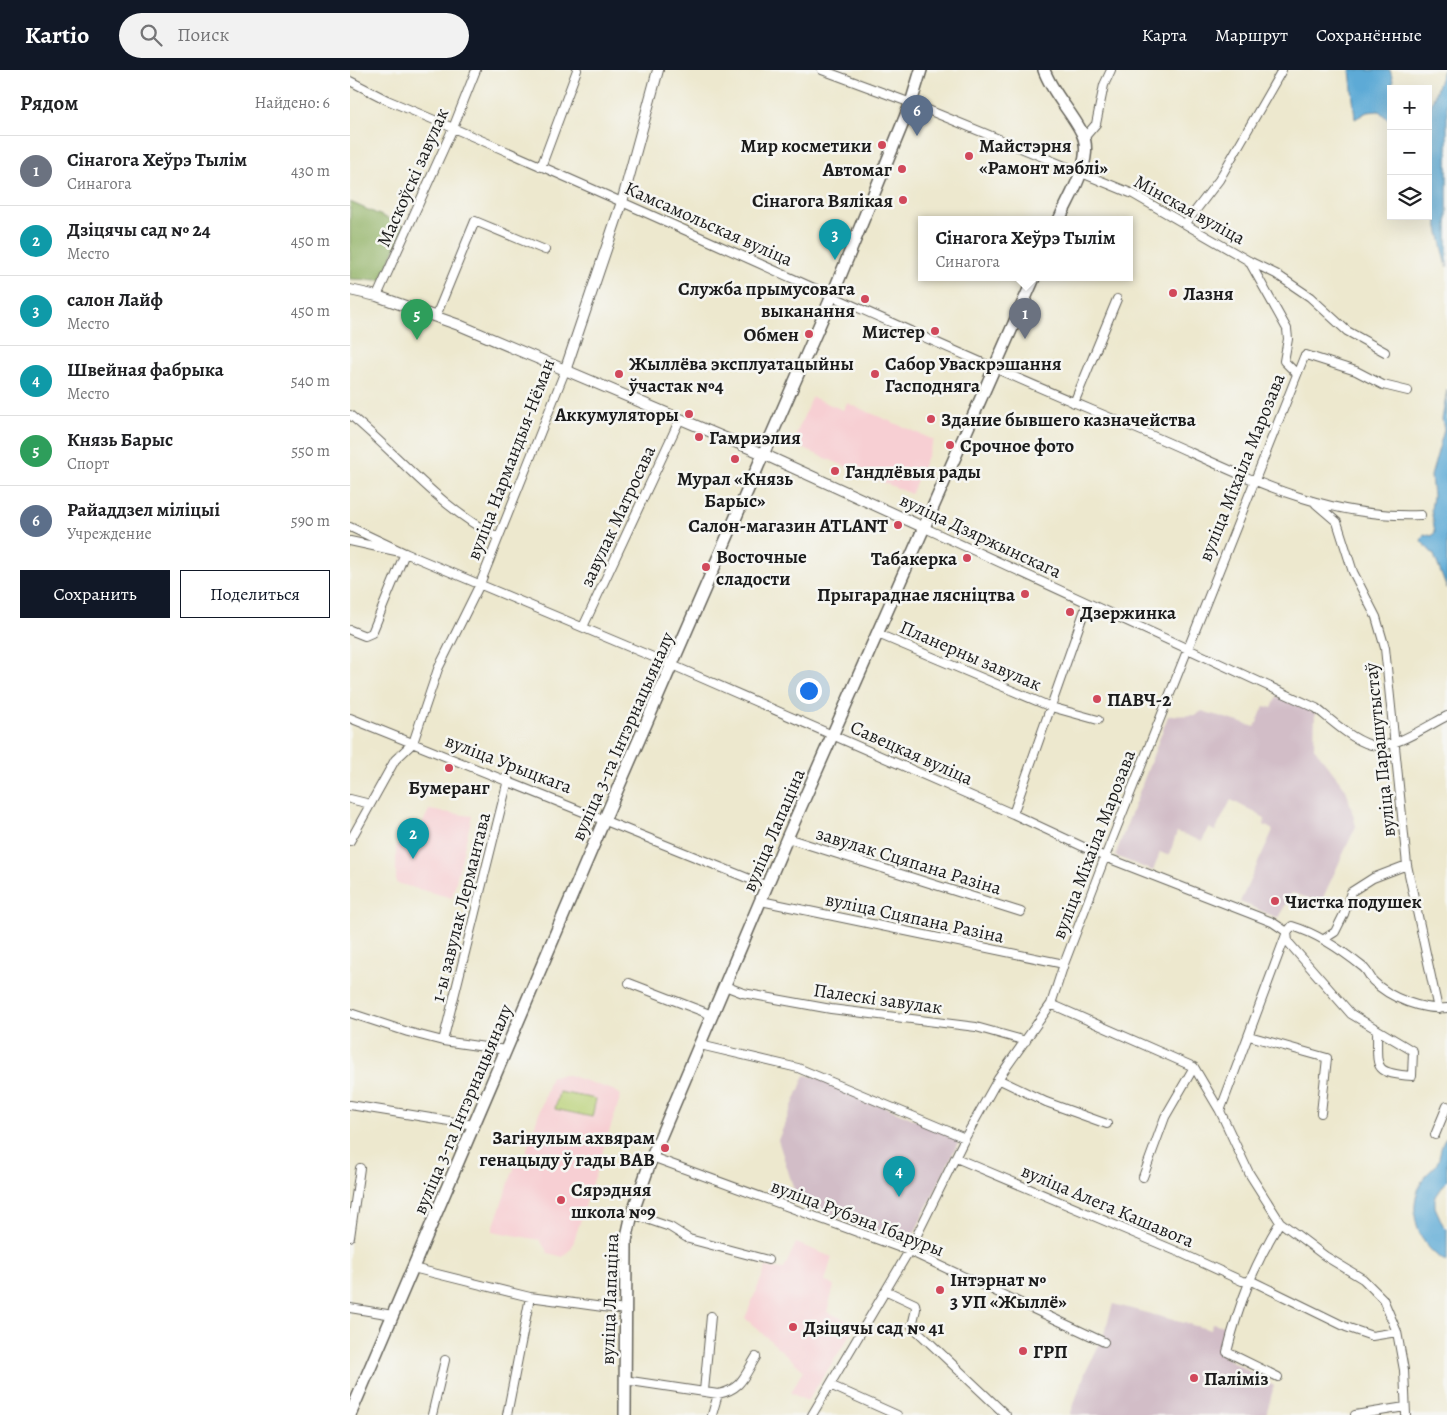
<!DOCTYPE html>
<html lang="ru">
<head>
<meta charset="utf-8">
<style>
	body { margin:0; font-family:Alegreya,serif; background:#f2f2f2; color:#202124 }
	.controls { position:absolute; right:15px; top:15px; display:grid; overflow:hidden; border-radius:0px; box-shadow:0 5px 20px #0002 }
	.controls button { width:45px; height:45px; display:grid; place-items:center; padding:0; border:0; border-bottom:1px solid #e0e0e0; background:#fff; color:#202124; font:25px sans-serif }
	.you { position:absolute; left:458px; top:620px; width:18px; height:18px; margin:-12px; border:4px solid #fff; border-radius:50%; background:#1a73e8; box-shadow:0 0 0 8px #1a73e833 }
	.badge { display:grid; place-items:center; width:32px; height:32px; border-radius:50%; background:#111827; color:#fff; font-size:16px; font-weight:700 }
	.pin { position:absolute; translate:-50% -41px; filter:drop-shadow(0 1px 2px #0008) }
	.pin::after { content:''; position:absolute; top:26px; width:18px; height:15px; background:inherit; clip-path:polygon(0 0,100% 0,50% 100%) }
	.popup { position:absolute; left:568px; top:146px; width:215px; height:65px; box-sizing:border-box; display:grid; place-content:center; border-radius:0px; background:#fff; filter:drop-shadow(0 1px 4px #0005); font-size:16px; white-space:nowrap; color:#757577 }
	.popup b { font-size:19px; color:#202124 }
	.popup::after { content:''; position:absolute; left:50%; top:100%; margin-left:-10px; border:10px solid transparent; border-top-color:#fff }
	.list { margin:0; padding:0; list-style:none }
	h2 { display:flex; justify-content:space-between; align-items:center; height:65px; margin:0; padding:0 20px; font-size:21px }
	h2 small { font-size:16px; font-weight:400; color:#757577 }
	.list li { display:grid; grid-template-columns:32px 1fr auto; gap:15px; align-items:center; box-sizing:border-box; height:70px; padding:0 20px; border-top:1px solid #e0e0e0 }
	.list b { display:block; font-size:19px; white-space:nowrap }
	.list p { margin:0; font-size:16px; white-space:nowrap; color:#757577 }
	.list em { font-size:16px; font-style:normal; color:#757577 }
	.actions { display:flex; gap:10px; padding:15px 20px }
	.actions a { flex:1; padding:11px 0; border:1px solid #111827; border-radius:0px; text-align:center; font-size:18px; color:#111827 }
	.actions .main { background:#111827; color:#fff }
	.icon { flex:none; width:28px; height:28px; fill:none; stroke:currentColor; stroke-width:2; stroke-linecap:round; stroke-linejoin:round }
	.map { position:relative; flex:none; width:1097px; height:1345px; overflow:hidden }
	header { display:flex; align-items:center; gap:30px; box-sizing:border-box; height:70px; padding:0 25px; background:#111827; color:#fff }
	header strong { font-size:24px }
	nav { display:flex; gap:28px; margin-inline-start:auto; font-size:18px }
	.search { width:350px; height:45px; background:#f2f2f2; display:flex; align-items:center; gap:12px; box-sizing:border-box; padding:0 18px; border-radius:28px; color:#757577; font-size:19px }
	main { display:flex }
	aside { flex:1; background:#fff }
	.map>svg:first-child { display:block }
	.built { fill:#f7cfd3 }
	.industrial { fill:#d2bdc7 }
	.green { fill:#b8d075; stroke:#6a7648 }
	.forest { fill:#92b266; stroke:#576741 }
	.water { fill:#5daad6; stroke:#3c6379 }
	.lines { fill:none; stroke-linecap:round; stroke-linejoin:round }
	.street-casing { stroke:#65635a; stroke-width:10 }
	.secondary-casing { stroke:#65635a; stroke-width:12 }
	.primary-casing { stroke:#65635a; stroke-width:14 }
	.street { stroke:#fff; stroke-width:8 }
	.secondary { stroke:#fff; stroke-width:10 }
	.primary { stroke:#fff; stroke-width:11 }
	.poi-dot { fill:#d1495b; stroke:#f6f6f2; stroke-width:2 }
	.labels { text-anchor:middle; stroke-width:5; stroke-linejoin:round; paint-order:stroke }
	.poi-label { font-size:19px; font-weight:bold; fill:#1c1c1c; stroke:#f6f6f2; text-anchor:start }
	.street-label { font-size:19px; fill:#1c1c1c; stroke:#f6f6f2 }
</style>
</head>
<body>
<header>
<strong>Kartio</strong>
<div class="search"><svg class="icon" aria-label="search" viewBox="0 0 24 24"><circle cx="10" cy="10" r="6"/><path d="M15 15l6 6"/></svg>Поиск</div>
<nav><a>Карта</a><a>Маршрут</a><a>Сохранённые</a></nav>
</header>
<main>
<aside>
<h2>Рядом<small>Найдено: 6</small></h2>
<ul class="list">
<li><span class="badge" style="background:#6b7280">1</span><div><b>Сінагога Хеўрэ Тылім</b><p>Синагога</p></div><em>430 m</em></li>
<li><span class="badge" style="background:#0f9aa8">2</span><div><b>Дзіцячы сад № 24</b><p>Место</p></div><em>450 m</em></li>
<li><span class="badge" style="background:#0f9aa8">3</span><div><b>салон Лайф</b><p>Место</p></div><em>450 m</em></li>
<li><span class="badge" style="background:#0f9aa8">4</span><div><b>Швейная фабрыка</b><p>Место</p></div><em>540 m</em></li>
<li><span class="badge" style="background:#2e9e5b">5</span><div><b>Князь Барыс</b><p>Спорт</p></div><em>550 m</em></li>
<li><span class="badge" style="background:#5c6f8a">6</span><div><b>Райаддзел міліцыі</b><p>Учреждение</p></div><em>590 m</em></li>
</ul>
<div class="actions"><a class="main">Сохранить</a><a>Поделиться</a></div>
</aside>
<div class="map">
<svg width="1097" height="1345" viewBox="0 0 1097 1345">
	<rect width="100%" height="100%" fill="#f6f6f2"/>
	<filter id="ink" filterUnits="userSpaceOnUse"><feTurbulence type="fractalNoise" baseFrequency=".02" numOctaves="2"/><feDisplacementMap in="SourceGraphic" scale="10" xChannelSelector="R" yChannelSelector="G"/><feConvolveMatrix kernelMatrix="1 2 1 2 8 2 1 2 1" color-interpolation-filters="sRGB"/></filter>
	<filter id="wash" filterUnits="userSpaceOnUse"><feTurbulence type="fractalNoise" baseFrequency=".0096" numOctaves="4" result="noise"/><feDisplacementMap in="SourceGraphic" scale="20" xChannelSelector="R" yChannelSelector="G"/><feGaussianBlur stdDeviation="1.12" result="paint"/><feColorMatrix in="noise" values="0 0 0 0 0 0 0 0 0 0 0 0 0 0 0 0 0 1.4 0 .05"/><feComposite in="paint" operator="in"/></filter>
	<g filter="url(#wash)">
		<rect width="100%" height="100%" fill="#ede8ce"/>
		<!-- built -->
		<path class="built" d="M462,327L493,340L497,333L584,370L561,424L442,374Z
			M79,740L122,746L102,828L46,813V775L50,777L52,771L72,754Z
			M218,1005L263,1020L271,1025L222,1177L213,1187L198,1183L190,1170L142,1161L166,1093L175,1085L201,1006Z
			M446,1173L482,1187L475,1211L484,1216L477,1242L507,1255L457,1331L441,1323L453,1300L395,1248L416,1197L434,1199Z"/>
		<!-- industrial -->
		<path class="industrial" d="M927,626L965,643L964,678L996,719L1006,756L971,832L942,823L928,848L890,832L923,760L914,755L915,748L881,730L865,761L859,758L852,771L827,762L819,786L810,782L803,801L765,786L818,646L846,645L852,641L905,657L914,636L922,638Z
			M455,1005L466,1007L610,1069L561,1170L555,1172L448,1132L428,1070Z
			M763,1234L861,1260L862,1253L879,1257L873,1286L924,1316L916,1345H720L735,1303L753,1267Z"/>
		<!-- green -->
		<path class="green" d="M209,1022L246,1029L242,1047L205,1039Z"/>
		<!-- forest -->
		<path class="forest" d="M0,132L55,156L31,210L0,209Z"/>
		<!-- water -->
		<path class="water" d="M1000,0H1040L1043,11L1041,52L1029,41L1017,42L1005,49Z
			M1093,0H1097V197L1078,114V44Z
			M1097,320V519L1084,485L1071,471L1074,464L1082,466L1085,462L1081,439L1083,426L1081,406L1094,360L1092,349Z
			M1097,1067V1110L1085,1128V1137L1093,1155L1097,1159V1192C1066,1176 1056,1140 1073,1109C1076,1103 1083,1100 1086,1095C1092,1085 1089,1075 1097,1067Z"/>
	</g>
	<g filter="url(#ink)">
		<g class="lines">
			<!-- street casing -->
			<g class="street-casing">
				<path id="street" d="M472,0L561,33L783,124L899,191L926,204L960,227L997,261L1035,282
					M0,11L37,30C274,129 505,240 742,340C773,353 804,366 835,380C912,415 985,449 1071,445
					M734,68L746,54L754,15L761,0
					M191,97L227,0
					M836,153L869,110L932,0
					M899,191L937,259L938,269L934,291L946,303
					M27,226L103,58L126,0
					M86,246L125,151L195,180
					M724,333L767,229
					M0,345C49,385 91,440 148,467
					M966,434L987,452L1003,502L1026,547L1035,578L1057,795L1088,939
					M0,457L55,483L322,595L663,744L755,787L922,852L937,862L942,856C969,864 993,881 1014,898C1018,902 1020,907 1023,911C1041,929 1072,940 1097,938
					M575,458L966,638C982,651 1001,669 1021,675C1041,681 1079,655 1097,646
					M0,471L55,483L22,563L15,566L0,560
					M233,557L330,349
					M528,564L701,637L748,650
					M0,648L417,816
					M0,729L20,734
					M663,744L737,534
					M437,768L671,842
					M0,771L45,690L63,673L88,599L130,514L215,301
					M411,831L714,894
					M937,862L938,872L1001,944L1063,981L1062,1006C1021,1003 1028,997 1027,960
					M974,869L985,862L994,844L1001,822L1023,808L1057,795
					M279,913L362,945
					M375,916L393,923L481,939L626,957L676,971
					M701,934L844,997L870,1041L899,1103L930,1152L975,1186L1013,1209L1033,1229L1047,1262L1054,1300L1056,1345
					M0,943L58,962L93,971L156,980
					M899,966L977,988L971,1043
					M93,971L158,710
					M350,975L448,998L615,1068
					M648,1009L696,1032L757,1054
					M0,1035L124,1055
					M870,1041L937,862
					M1085,1065L1097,1036
					M302,1087L559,1181L754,1272
					M606,1088L831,1183L892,1211L904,1212L996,1257L1022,1266L1047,1262
					M793,1107L815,1047L844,997
					M282,1144L320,1157L339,1169L418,1190
					M0,1167L10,1098
					M63,1198L180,1227L275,1240
					M537,1221L565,1234L566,1239L562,1256L656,1345
					M0,1238L43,1245
					M928,1307L877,1282C889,1233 904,1195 930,1152
					M274,1310L368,1324C392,1319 394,1306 406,1287
					M480,1315L547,1345
					M354,1321L361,1246
					M82,1345L95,1290
					M157,1345L180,1227
					M362,1345L368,1324
					M462,1345L559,1181L615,1068L648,1009L701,934L714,894L755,787L954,287L956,285L1006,301L1033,315L1058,321
					M1005,1345L1055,1337"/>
			</g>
			<!-- secondary casing -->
			<g class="secondary-casing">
				<path id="secondary" d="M0,220L27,226L109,255L413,384L575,458
					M215,301L272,132L308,0"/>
			</g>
			<!-- primary casing -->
			<g class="primary-casing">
				<path id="primary" d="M694,0C702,23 721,41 732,63C745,89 719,127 709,150
					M0,1345L255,748L482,226L561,33L571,0
					M275,1345L276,1171L282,1144L302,1087L437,768L684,208"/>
			</g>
			<!-- street -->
			<use href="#street" class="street"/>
			<!-- secondary -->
			<use href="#secondary" class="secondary"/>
			<!-- primary -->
			<use href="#primary" class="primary"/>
		</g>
	</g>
	<!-- markers -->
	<g class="poi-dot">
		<circle cx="532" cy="75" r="5"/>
		<circle cx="619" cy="86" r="5"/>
		<circle cx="552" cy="99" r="5"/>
		<circle cx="553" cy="130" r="5"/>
		<circle cx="823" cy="223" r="5"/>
		<circle cx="515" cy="229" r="5"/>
		<circle cx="585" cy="261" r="5"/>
		<circle cx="459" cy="264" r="5"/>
		<circle cx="269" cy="304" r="5"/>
		<circle cx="525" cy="304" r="5"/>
		<circle cx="339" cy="344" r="5"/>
		<circle cx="581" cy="349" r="5"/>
		<circle cx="349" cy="367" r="5"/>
		<circle cx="600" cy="375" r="5"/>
		<circle cx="385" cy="389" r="5"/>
		<circle cx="485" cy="401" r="5"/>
		<circle cx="548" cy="455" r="5"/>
		<circle cx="617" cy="488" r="5"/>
		<circle cx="356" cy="497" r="5"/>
		<circle cx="675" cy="524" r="5"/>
		<circle cx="720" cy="542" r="5"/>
		<circle cx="747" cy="629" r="5"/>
		<circle cx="99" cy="698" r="5"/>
		<circle cx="925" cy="831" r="5"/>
		<circle cx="315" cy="1078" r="5"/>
		<circle cx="211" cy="1130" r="5"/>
		<circle cx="590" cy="1220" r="5"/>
		<circle cx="443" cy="1257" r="5"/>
		<circle cx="673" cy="1281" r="5"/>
		<circle cx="844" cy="1308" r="5"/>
	</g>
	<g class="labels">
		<!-- poi labels -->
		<g class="poi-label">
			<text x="522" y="82" text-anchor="end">Мир косметики</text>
			<text x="629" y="82">Майстэрня<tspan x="629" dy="22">«Рамонт мэблі»</tspan></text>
			<text x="542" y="106" text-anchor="end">Автомаг</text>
			<text x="543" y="137" text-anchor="end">Сінагога Вялікая</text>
			<text x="505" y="225" text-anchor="end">Служба прымусовага<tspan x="505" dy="22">выканання</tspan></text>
			<text x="833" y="230">Лазня</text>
			<text x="575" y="268" text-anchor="end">Мистер</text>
			<text x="449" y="271" text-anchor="end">Обмен</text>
			<text x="279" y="300">Жыллёва эксплуатацыйны<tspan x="279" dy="22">ўчастак №4</tspan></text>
			<text x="535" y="300">Сабор Уваскрэшання<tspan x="535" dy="22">Гасподняга</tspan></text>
			<text x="329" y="351" text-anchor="end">Аккумуляторы</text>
			<text x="591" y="356">Здание бывшего казначейства</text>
			<text x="359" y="374">Гамриэлия</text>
			<text x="610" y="382">Срочное фото</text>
			<text x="495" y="408">Гандлёвыя рады</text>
			<text x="385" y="415" text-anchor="middle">Мурал «Князь<tspan x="385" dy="22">Барыс»</tspan></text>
			<text x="538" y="462" text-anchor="end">Салон-магазин ATLANT</text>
			<text x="366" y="493">Восточные<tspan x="366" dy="22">сладости</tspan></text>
			<text x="607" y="495" text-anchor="end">Табакерка</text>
			<text x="665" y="531" text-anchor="end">Прыгараднае лясніцтва</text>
			<text x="730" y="549">Дзержинка</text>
			<text x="757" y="636">ПАВЧ-2</text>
			<text x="99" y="724" text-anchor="middle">Бумеранг</text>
			<text x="935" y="838">Чистка подушек</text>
			<text x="305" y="1074" text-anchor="end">Загінулым ахвярам<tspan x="305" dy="22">генацыду ў гады ВАВ</tspan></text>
			<text x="221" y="1126">Сярэдняя<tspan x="221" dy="22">школа №9</tspan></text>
			<text x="600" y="1216">Інтэрнат №<tspan x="600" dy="22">3 УП «Жыллё»</tspan></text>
			<text x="453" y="1264">Дзіцячы сад № 41</text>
			<text x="683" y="1288">ГРП</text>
			<text x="854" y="1315">Паліміз</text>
		</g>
		<!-- street labels -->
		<g class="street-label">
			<text transform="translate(62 107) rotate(-66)" y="7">Маскоўскі завулак</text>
			<text transform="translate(840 139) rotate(29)" y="7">Мінская вуліца</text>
			<text transform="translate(359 153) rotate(24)" y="7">Камсамольская вуліца</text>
			<text transform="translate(160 389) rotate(-69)" y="7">вуліца Нармандыя-Нёман</text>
			<text transform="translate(891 397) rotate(-68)" y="7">вуліца Міхаіла Марозава</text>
			<text transform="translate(267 446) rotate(-65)" y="7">завулак Матросава</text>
			<text transform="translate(631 465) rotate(25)" y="7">вуліца Дзяржынскага</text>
			<text transform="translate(621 585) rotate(23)" y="7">Планерны завулак</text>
			<text transform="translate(272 666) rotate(-66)" y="7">вуліца 3-га Інтэрнацыяналу</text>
			<text transform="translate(1029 680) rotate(-96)" y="7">вуліца Парашутыстаў</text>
			<text transform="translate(562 682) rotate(24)" y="7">Савецкая вуліца</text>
			<text transform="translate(159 693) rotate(21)" y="7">вуліца Урыцкага</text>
			<text transform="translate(423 760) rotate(-67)" y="7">вуліца Лапаціна</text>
			<text transform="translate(743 774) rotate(-69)" y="7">вуліца Міхаіла Марозава</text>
			<text transform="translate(559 790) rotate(17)" y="7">завулак Сцяпана Разіна</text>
			<text transform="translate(110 837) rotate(-76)" y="7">1-ы завулак Лермантава</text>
			<text transform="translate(565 847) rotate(12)" y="7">вуліца Сцяпана Разіна</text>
			<text transform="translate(528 928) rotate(8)" y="7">Палескі завулак</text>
			<text transform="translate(112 1039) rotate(-67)" y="7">вуліца 3-га Інтэрнацыяналу</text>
			<text transform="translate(758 1135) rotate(23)" y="7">вуліца Алега Кашавога</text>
			<text transform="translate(508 1147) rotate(21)" y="7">вуліца Рубэна Ібаруры</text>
			<text transform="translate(259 1229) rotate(-88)" y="7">вуліца Лапаціна</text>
		</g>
	</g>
</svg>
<div class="controls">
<button>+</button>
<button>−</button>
<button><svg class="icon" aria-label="layers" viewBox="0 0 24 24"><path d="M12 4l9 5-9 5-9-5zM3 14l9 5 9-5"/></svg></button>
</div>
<div class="you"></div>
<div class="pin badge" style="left:675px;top:269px;background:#6b7280">1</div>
<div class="popup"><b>Сінагога Хеўрэ Тылім</b>Синагога</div>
<div class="pin badge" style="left:63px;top:789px;background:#0f9aa8">2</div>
<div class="pin badge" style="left:485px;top:190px;background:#0f9aa8">3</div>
<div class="pin badge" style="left:549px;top:1127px;background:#0f9aa8">4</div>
<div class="pin badge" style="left:67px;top:270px;background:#2e9e5b">5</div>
<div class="pin badge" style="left:567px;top:66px;background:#5c6f8a">6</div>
</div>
</main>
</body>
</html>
